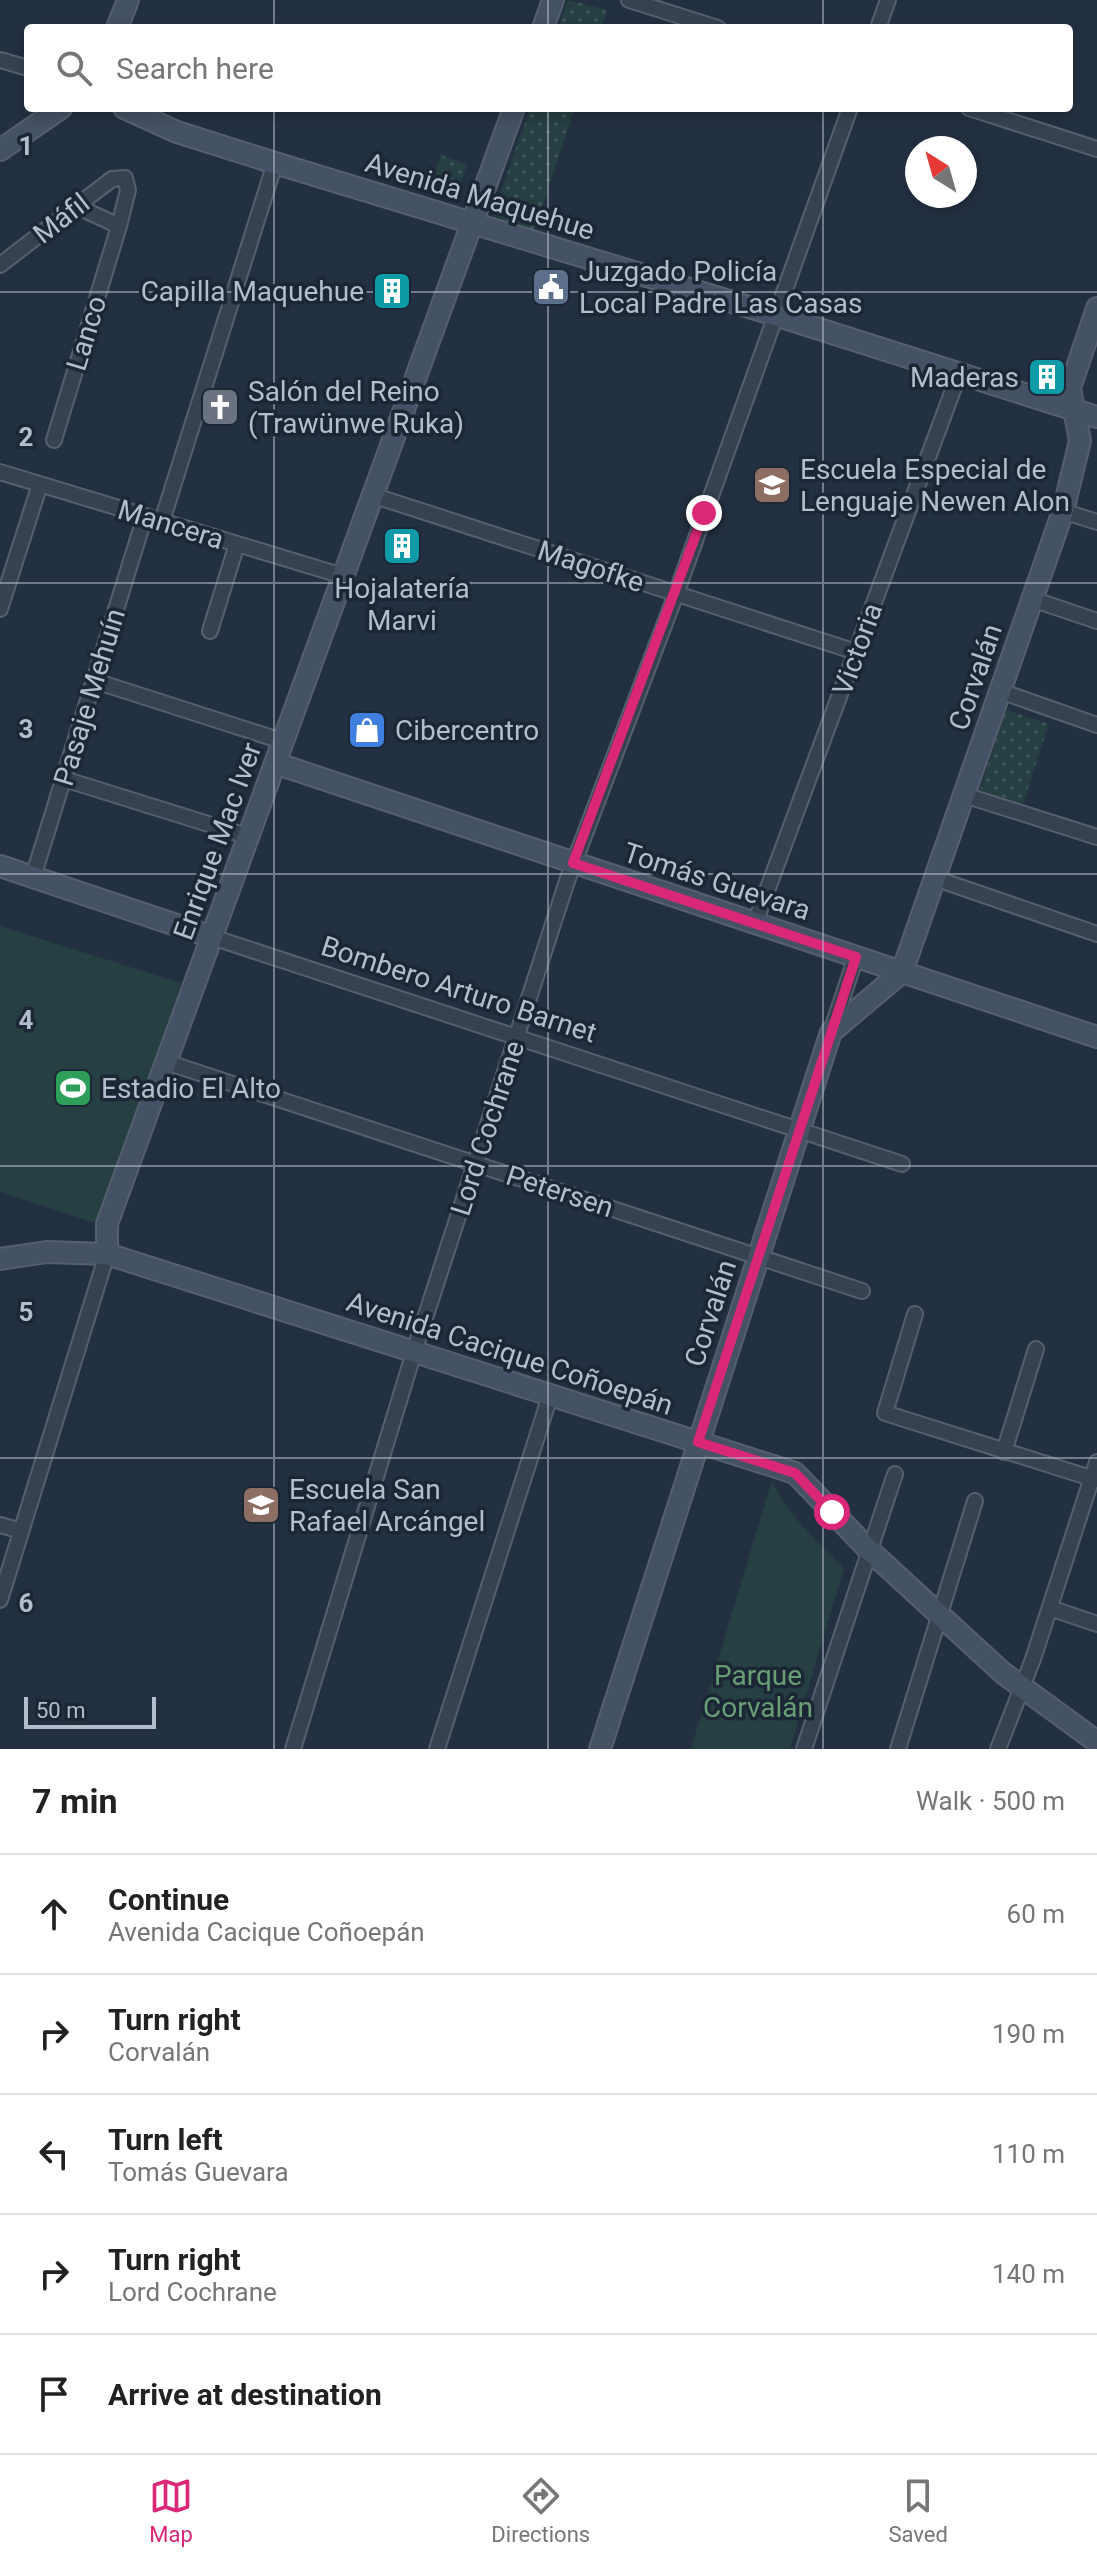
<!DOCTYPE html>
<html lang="en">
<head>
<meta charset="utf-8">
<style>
	body { margin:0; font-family:Roboto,sans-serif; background:#f6f6f6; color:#222 }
	.compass { position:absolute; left:905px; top:136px; width:72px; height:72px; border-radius:50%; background:#fff; box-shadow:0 4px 12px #0003; rotate:323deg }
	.scale { position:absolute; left:24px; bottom:20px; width:132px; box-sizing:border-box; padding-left:8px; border:4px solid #b4bdcb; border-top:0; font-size:22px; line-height:28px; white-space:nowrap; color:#b4bdcb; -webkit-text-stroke:6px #1c2736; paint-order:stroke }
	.stop { position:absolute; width:24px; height:24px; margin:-18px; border:6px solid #db2777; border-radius:50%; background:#fff }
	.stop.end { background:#db2777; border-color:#fff; box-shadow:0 2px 8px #0008 }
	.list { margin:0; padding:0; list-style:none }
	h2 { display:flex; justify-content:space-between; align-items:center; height:104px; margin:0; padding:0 32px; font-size:34px }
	h2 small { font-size:26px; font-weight:400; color:#767676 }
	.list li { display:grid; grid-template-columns:52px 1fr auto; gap:24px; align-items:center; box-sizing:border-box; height:120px; padding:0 32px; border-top:2px solid #e0e0e0 }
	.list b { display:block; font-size:30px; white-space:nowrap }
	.list p { margin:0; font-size:26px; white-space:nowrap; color:#767676 }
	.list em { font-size:26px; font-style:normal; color:#767676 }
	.icon { flex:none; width:44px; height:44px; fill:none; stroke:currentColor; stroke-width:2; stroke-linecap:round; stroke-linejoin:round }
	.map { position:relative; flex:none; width:1097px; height:1749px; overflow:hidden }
	.search { position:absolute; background:#fff; box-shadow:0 4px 12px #0003; left:24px; right:24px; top:24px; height:88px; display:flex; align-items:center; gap:20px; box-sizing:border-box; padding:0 28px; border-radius:8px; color:#767676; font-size:30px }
	.sheet { height:704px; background:#fff }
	nav { display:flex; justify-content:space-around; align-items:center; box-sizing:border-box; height:112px; border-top:2px solid #e0e0e0; background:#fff; font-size:22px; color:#767676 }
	nav a { display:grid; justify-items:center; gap:4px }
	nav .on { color:#db2777 }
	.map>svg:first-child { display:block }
	.grass { fill:url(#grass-dots) }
	.park { fill:#253f42 }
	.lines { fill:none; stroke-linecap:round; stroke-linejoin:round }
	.street-casing { stroke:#55606e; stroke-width:18 }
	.secondary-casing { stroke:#55606e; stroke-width:24 }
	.street { stroke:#374251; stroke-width:14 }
	.secondary { stroke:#455164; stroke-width:20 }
	.route { stroke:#db2777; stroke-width:10 }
	.grid { fill:none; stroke:#b4bdcb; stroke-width:2; stroke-opacity:0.55 }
	.labels { text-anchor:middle; stroke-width:7; stroke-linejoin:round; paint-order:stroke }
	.street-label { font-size:28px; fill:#b4bdcb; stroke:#1c2736 }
	.poi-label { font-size:28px; fill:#b4bdcb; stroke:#1c2736; text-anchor:start }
	.park-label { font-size:28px; fill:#699e75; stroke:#1c2736 }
	.grid-label { font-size:26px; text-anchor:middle; font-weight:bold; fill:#b4bdcb; stroke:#1c2736; stroke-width:7; stroke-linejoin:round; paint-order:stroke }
</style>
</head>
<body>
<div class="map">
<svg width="1097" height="1749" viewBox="0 0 1097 1749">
	<defs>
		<pattern id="grass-dots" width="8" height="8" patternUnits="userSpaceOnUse" patternTransform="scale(2)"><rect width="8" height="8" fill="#253f42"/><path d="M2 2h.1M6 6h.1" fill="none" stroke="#42595c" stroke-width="1.8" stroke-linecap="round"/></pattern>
	</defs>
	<rect width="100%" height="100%" fill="#233041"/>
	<!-- grass -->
	<path class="grass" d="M568,0L607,10L601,28H558Z
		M530,108H575L534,232L493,215Z
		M441,155L467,164L455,201L428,192Z
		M1006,710L1049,724L1022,807L979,793Z"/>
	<!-- park -->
	<path class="park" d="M0,926L181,983L98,1224L0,1192Z
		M772,1480C787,1515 817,1541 844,1568L790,1749H691Z"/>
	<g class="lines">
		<!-- street casing -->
		<g class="street-casing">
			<path id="street" d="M629,0L718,28
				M878,28L888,0
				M0,60L28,68
				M969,108L1097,149
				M76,206L119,226
				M0,265L112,179L125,178L128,190L119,226L54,440
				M0,472L343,576
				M372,495L856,652
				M1063,511L1097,522
				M162,521L275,163
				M1032,599L1097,621
				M0,609L40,484
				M210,631L237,544
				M95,681L282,741
				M1000,691L1097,725
				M64,779L250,837
				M964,795L1097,837
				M33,877L145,516
				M934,878L1097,934
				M755,923L959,374
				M212,937L902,1164
				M831,1032L856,957
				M166,1062L862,1291
				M915,1314L885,1413L1097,1480
				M1004,1452L1036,1349
				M0,1525L21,1531
				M0,1600L107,1254
				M1050,1608L1097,1624
				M293,1749L414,1352L567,881L676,594L850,108
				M437,1749L550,1396
				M804,1749L895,1474
				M898,1749L975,1501
				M998,1749L1033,1659L1097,1462"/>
		</g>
		<!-- secondary casing -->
		<g class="secondary-casing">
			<path id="secondary" d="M117,28L128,0
				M543,28L553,0
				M124,108L177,132L275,163L775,315L1097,417
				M0,150L61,108
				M275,763L1097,1037
				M0,866L212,937
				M107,1254V1224L514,108
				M0,1259L47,1252L107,1254L795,1473L869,1550L1003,1673L1097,1742
				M600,1749L831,1032L902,972L1063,511L1080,441L1070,388L1097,308"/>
		</g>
		<!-- street -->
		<use href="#street" class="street"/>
		<!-- secondary -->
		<use href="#secondary" class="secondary"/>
	</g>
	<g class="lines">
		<!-- route -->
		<path class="route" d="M704,513L573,863L856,957L698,1442L795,1473L832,1512"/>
	</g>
	<!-- grid -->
	<path class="grid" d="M274,0V28M548,0V28M823,0V28M274,108V1749M548,108V1749M823,108V1749M0,292H1097M0,583H1097M0,874H1097M0,1166H1097M0,1458H1097"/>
	<!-- icons -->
	<defs>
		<g id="civic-square" transform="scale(2)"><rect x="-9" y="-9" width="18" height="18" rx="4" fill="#5c6f8a" stroke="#1c2736"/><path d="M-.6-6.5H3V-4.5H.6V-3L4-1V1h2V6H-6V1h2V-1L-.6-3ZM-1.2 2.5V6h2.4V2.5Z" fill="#fff"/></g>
		<g id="building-square" transform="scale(2)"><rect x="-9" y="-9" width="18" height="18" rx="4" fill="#0f9aa8" stroke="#1c2736"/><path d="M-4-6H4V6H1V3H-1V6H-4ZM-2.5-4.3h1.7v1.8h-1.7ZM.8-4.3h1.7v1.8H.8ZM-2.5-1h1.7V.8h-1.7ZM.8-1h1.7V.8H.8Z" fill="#fff"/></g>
		<g id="church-square" transform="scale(2)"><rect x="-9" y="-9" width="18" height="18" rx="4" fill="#6b7280" stroke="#1c2736"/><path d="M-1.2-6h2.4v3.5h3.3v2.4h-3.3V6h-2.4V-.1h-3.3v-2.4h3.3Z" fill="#fff"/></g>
		<g id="school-square" transform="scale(2)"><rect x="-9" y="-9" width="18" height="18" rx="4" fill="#8d6e63" stroke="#1c2736"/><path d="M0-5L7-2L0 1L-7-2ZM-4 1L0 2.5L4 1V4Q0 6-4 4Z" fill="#fff"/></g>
		<g id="shop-square" transform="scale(2)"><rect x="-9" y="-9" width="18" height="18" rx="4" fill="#3f7fe0" stroke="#1c2736"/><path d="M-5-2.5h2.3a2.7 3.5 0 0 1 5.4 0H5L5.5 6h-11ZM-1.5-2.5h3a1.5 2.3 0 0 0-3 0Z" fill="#fff"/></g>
		<g id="stadium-square" transform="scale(2)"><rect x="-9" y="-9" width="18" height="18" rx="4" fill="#2e9e5b" stroke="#1c2736"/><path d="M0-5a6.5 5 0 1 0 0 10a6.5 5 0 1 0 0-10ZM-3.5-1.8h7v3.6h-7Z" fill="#fff"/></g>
	</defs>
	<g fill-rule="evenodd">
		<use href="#civic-square" x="551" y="287"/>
		<use href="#building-square" x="392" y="291"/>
		<use href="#building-square" x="1047" y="377"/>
		<use href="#church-square" x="220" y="407"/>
		<use href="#school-square" x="772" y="485"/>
		<use href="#building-square" x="402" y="546"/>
		<use href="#shop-square" x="367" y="730"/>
		<use href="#stadium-square" x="73" y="1088"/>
		<use href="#school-square" x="261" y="1505"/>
	</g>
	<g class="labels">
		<!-- street labels -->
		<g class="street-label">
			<text transform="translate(480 196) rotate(17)" y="10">Avenida Maquehue</text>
			<text transform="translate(61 218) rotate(-38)" y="10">Máfil</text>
			<text transform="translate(86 333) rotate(-73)" y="10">Lanco</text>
			<text transform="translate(171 524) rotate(17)" y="10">Mancera</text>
			<text transform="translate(591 566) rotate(18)" y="10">Magofke</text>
			<text transform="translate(857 649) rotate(-70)" y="10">Victoria</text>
			<text transform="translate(975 677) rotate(-71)" y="10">Corvalán</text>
			<text transform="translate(89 697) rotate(-73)" y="10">Pasaje Mehuín</text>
			<text transform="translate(217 841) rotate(-70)" y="10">Enrique Mac Iver</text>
			<text transform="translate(717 881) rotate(18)" y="10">Tomás Guevara</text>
			<text transform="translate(459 989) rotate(18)" y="10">Bombero Arturo Barnet</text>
			<text transform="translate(487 1128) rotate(-72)" y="10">Lord Cochrane</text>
			<text transform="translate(560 1191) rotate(18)" y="10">Petersen</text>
			<text transform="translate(710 1313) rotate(-72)" y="10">Corvalán</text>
			<text transform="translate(510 1353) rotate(18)" y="10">Avenida Cacique Coñoepán</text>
		</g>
		<!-- poi labels -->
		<g class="poi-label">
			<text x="579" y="281">Juzgado Policía<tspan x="579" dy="32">Local Padre Las Casas</tspan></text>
			<text x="364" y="301" text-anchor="end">Capilla Maquehue</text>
			<text x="1019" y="387" text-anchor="end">Maderas</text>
			<text x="248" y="401">Salón del Reino<tspan x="248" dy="32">(Trawünwe Ruka)</tspan></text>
			<text x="800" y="479">Escuela Especial de<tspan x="800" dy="32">Lenguaje Newen Alon</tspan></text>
			<text x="402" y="598" text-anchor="middle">Hojalatería<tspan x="402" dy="32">Marvi</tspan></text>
			<text x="395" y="740">Cibercentro</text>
			<text x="101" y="1098">Estadio El Alto</text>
			<text x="289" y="1499">Escuela San<tspan x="289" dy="32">Rafael Arcángel</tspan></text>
		</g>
		<!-- park labels -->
		<g class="park-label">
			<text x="758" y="1685">Parque<tspan x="758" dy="32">Corvalán</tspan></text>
		</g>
	</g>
	<g class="grid-label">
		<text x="26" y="155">1</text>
		<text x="26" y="446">2</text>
		<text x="26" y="738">3</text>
		<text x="26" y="1029">4</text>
		<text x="26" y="1321">5</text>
		<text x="26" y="1612">6</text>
	</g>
</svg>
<svg class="compass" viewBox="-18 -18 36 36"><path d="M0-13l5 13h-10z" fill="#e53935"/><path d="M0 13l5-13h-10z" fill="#767676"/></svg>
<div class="scale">50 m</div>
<div class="stop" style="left:832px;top:1512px"></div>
<div class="stop end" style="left:704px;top:513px"></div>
<div class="search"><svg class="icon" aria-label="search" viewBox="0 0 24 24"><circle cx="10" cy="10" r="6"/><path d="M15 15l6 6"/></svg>Search here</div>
</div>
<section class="sheet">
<h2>7 min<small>Walk · 500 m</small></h2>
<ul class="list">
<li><svg class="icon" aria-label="ahead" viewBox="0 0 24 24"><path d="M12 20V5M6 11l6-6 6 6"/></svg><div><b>Continue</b><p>Avenida Cacique Coñoepán</p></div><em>60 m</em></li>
<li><svg class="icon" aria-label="right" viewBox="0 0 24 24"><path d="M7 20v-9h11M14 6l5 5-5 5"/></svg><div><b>Turn right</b><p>Corvalán</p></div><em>190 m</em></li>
<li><svg class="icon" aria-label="left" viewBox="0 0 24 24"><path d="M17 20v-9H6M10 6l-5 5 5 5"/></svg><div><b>Turn left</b><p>Tomás Guevara</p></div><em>110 m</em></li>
<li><svg class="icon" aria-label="right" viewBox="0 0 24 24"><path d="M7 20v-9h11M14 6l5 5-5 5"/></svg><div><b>Turn right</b><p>Lord Cochrane</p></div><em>140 m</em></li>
<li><svg class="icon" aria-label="arrive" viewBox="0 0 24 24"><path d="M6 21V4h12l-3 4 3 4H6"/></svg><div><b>Arrive at destination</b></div></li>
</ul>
</section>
<nav>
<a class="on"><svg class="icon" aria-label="map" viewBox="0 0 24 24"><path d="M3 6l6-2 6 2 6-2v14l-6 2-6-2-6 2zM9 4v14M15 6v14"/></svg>Map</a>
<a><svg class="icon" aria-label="directions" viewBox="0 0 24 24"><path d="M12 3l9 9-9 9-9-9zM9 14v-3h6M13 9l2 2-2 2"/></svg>Directions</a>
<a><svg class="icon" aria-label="saved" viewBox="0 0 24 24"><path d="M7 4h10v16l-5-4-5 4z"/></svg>Saved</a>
</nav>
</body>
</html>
